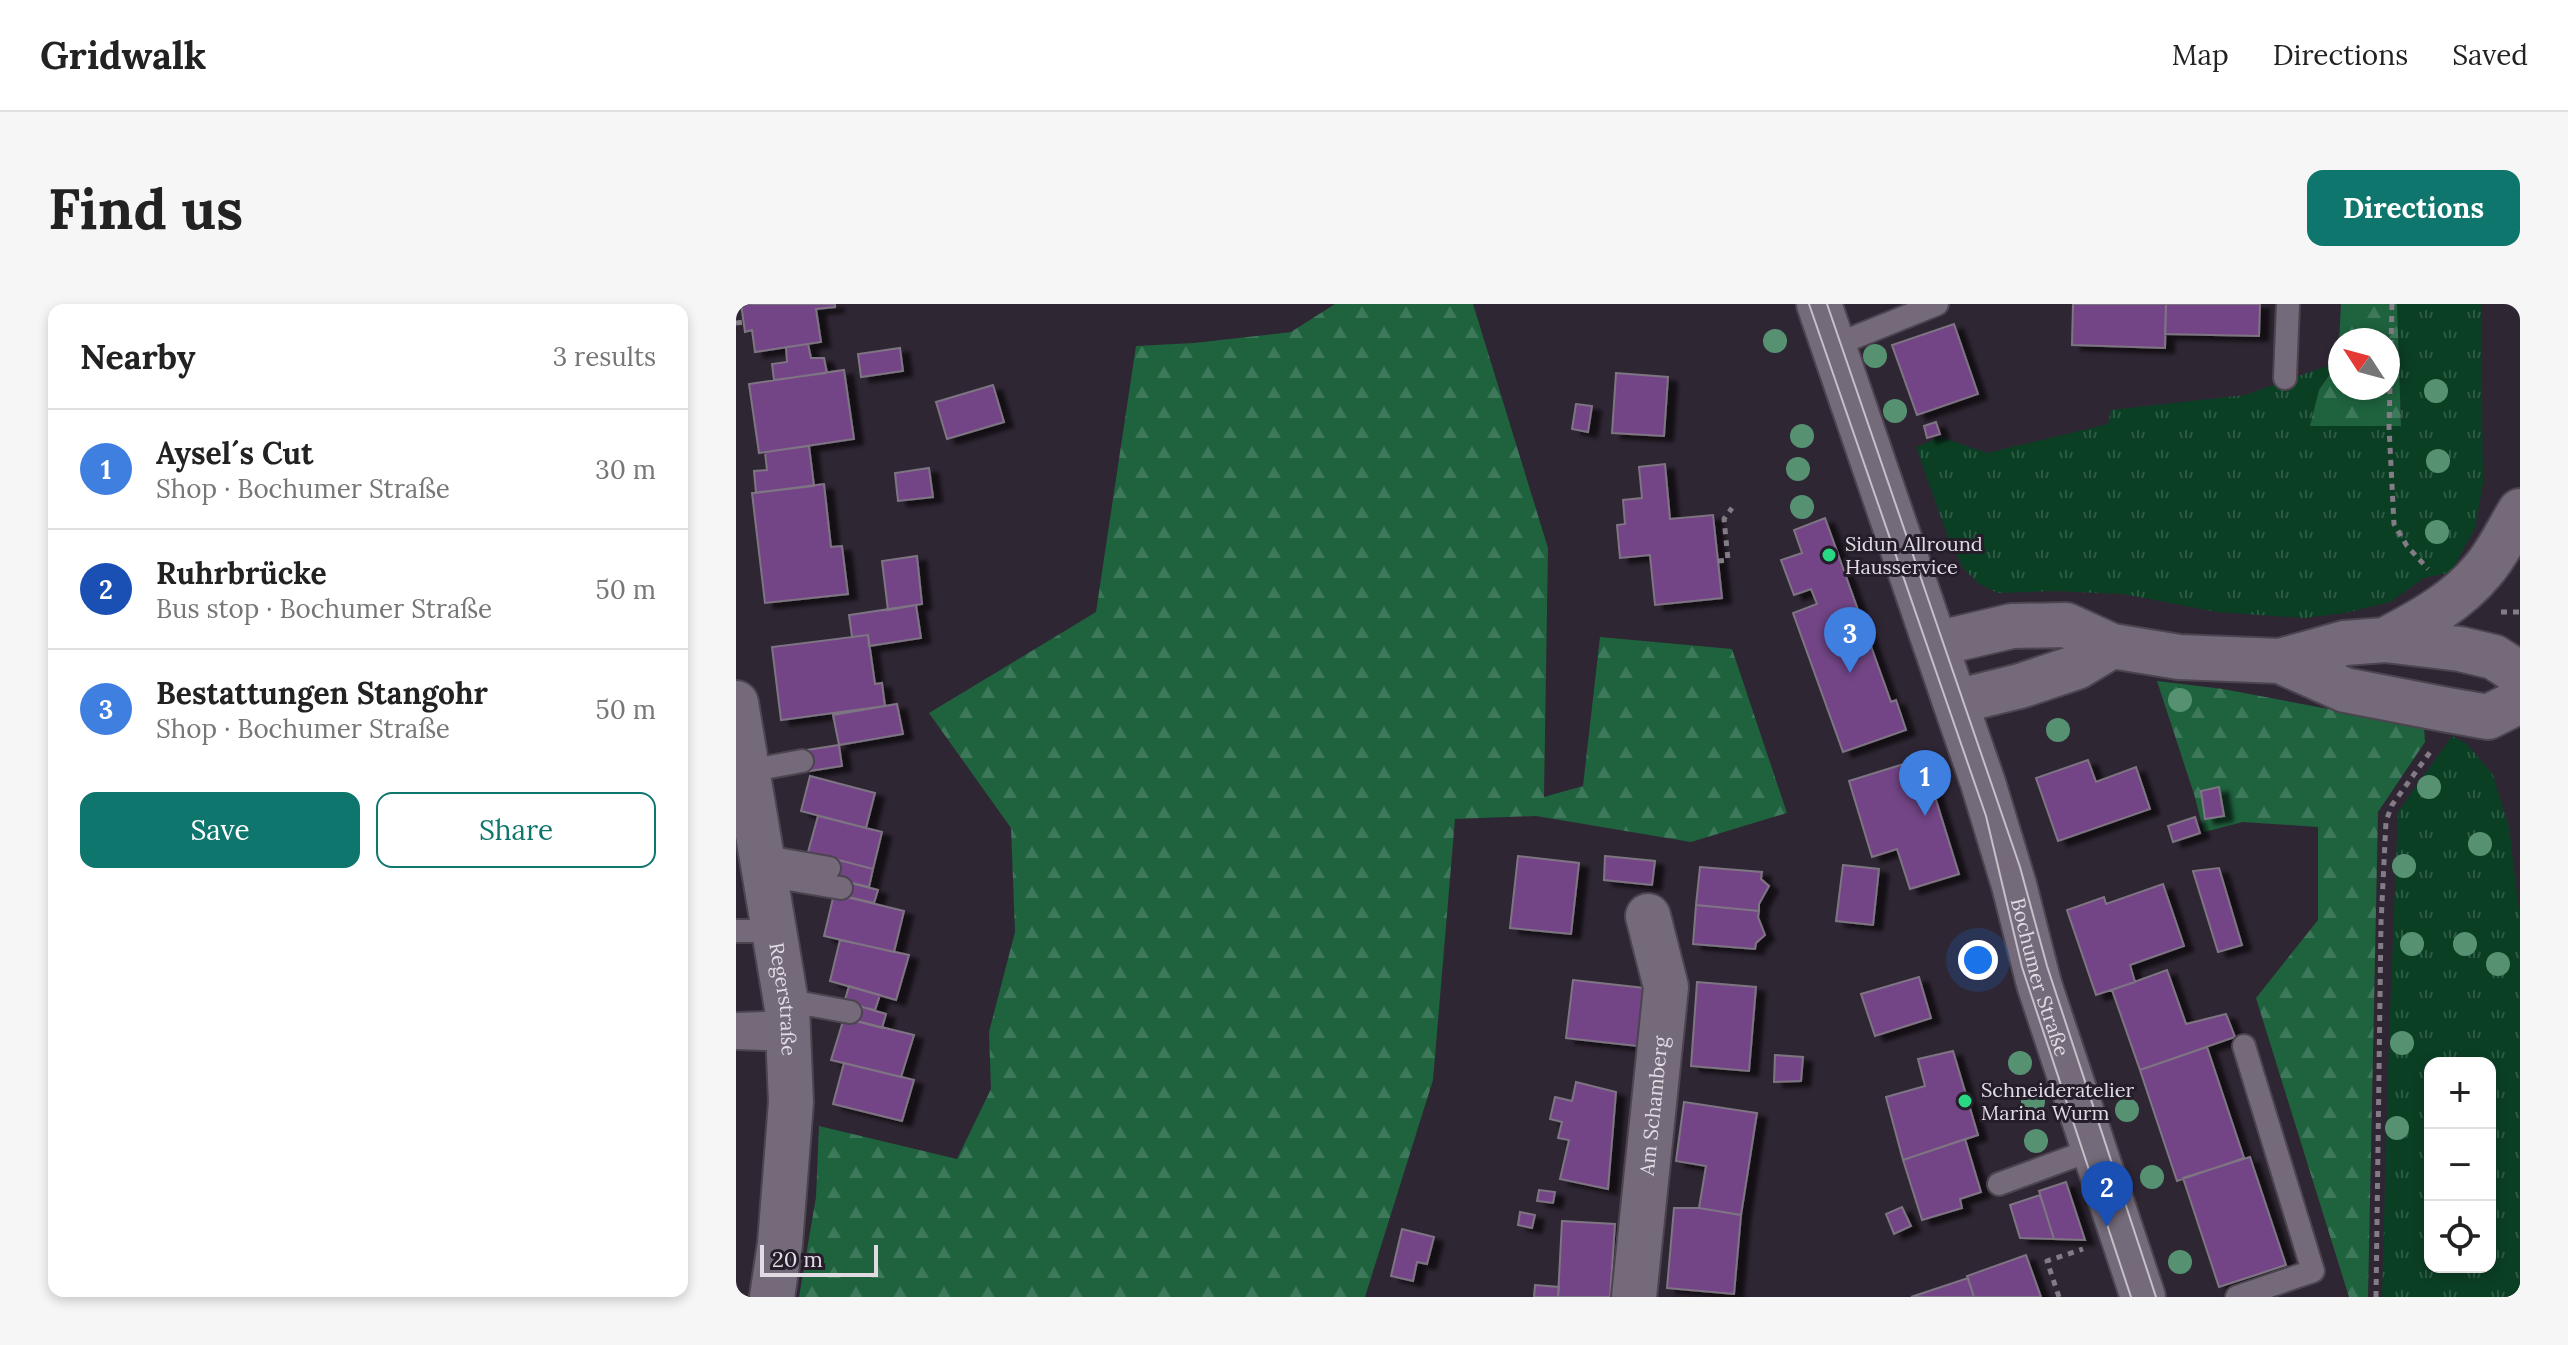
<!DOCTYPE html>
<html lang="en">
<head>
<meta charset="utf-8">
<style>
	body { margin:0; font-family:Lora,serif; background:#f6f6f6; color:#222 }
	.controls { position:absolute; right:24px; bottom:24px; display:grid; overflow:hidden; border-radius:16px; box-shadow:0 4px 12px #0003 }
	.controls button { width:72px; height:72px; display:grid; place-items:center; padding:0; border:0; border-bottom:2px solid #e0e0e0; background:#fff; color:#222; font:40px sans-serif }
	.compass { position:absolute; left:1592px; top:24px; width:72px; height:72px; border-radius:50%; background:#fff; box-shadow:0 4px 12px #0003; rotate:306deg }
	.scale { position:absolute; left:24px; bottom:20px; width:118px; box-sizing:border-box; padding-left:8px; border:4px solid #e1dbe3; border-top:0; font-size:22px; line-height:28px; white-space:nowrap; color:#e1dbe3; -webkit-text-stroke:6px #251d29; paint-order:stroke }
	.you { position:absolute; left:1242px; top:656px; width:28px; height:28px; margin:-20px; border:6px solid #fff; border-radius:50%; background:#1a73e8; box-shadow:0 0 0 12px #1a73e833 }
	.badge { display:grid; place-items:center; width:52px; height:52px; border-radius:50%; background:#0f766e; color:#fff; font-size:26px; font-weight:700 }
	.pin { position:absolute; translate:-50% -66px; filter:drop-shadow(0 2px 4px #0008) }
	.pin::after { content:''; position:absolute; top:42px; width:28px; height:24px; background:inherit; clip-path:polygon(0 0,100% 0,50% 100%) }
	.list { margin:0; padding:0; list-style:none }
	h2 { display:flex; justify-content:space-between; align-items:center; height:104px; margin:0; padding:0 32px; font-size:34px }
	h2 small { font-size:26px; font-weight:400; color:#767676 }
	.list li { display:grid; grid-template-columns:52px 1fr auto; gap:24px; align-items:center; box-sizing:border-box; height:120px; padding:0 32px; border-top:2px solid #e0e0e0 }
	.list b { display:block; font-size:30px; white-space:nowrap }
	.list p { margin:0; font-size:26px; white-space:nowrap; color:#767676 }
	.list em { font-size:26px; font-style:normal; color:#767676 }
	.actions { display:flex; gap:16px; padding:24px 32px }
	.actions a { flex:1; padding:18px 0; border:2px solid #0f766e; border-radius:16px; text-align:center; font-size:28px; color:#0f766e }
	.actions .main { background:#0f766e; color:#fff }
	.icon { flex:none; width:44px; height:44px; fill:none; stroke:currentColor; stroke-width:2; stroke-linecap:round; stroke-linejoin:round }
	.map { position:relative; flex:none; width:1784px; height:993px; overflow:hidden; border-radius:16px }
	header { display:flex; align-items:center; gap:48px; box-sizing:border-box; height:112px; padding:0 40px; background:#fff; border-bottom:2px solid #e0e0e0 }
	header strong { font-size:38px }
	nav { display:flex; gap:44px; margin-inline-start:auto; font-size:28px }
	.intro { display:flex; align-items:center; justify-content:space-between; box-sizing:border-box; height:192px; padding:0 48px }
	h1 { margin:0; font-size:56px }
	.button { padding:20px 36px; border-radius:16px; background:#0f766e; color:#fff; font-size:28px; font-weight:700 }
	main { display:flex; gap:48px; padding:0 48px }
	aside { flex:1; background:#fff; border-radius:16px; box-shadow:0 4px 12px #0003 }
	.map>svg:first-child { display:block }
	.grass { fill:url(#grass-tufts); fill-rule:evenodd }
	.forest { fill:url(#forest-firs); fill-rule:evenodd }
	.building { fill:#734586; stroke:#7e7483; stroke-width:2; filter:url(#shadow) }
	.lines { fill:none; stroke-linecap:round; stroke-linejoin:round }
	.lane-casing { stroke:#4c444e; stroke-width:26 }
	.street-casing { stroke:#4c444e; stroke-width:48 }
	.secondary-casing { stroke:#4c444e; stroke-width:48 }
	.path { stroke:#837b86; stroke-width:5; stroke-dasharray:6 6; stroke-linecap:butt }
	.lane { stroke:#746a79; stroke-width:22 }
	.street { stroke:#746a79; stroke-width:44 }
	.secondary { stroke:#746a79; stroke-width:44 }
	.tram { stroke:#c5bfc7; stroke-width:2 }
	.tree { fill:#569272 }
	.poi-dot { fill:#29d885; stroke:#251d29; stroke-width:3 }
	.labels { text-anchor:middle; stroke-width:6; stroke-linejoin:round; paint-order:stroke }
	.poi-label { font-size:20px; fill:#e1dbe3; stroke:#251d29; text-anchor:start }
	.street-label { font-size:20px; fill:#e1dbe3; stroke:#251d29 }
</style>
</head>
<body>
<header>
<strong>Gridwalk</strong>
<nav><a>Map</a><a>Directions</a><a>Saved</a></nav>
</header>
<div class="intro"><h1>Find us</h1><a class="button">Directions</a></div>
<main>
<aside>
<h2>Nearby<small>3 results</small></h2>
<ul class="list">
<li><span class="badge" style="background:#3f7fe0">1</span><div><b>Aysel´s Cut</b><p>Shop · Bochumer Straße</p></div><em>30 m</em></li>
<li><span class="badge" style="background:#1a4fb4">2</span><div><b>Ruhrbrücke</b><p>Bus stop · Bochumer Straße</p></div><em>50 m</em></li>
<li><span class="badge" style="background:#3f7fe0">3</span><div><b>Bestattungen Stangohr</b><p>Shop · Bochumer Straße</p></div><em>50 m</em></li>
</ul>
<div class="actions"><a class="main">Save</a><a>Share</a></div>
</aside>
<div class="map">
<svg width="1784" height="993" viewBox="0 0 1784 993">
	<defs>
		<pattern id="grass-tufts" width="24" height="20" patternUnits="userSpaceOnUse" patternTransform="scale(2)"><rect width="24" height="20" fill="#0b3f24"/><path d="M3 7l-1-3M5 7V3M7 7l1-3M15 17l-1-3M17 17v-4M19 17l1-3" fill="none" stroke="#2e5a44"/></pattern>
		<pattern id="forest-firs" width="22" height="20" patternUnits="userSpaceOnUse" patternTransform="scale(2)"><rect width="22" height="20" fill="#1e623e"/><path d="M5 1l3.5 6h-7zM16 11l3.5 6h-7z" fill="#3e785a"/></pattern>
		<filter id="shadow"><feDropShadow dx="9" dy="5" stdDeviation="2" flood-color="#0009"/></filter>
	</defs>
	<rect width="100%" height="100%" fill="#2f2633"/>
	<!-- grass -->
	<path class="grass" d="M1661,0H1745L1747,180L1739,224L1715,268L1688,274L1654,298L1609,309L1568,314L1481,308L1387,290L1318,287L1262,289L1243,280L1227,264L1212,233L1180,143L1205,133L1251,149L1372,120L1375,106L1509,91L1602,58L1583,86L1665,122Z
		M1716,432L1730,439L1757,471L1773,523L1784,614V993H1646L1653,737L1662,508ZM1694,759H1754V963H1694Z"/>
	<!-- forest -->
	<path class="forest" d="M599,0H737L812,244L808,493L847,482L864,333L996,345L1051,509L955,538L800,512L719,515L697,776L629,993H63L80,893L83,822L221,855L255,785L253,728L279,628L275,524L193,409L360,308L400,42L458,39L555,28Z
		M1605,0H1661L1665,122H1574L1583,86L1602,58ZM1604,36H1652V84H1604Z
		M1421,377L1487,385L1688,423L1689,438L1642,508L1632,993H1613L1520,694L1582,616V523L1507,518L1468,528L1458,490Z"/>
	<!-- building -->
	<path class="building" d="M5,0H99V3L80,5L85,38L19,48L16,26L9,28Z
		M1337,0H1430L1429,44L1336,41Z
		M1430,0H1524L1523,32L1429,30Z
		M1218,20L1242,90L1181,111L1156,41Z
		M72,40L75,54H88L91,69L38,76L36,60L51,58L50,43Z
		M164,44L167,67L125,73L122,50Z
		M108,66L118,135L23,149L13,80Z
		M880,69L932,73L928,132L876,129Z
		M257,81L268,118L211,135L200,98Z
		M840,100L856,102L852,128L836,125Z
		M1200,118L1204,130L1191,134L1188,122Z
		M73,142L78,182L20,189L18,167L31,166L29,148Z
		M929,160L934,215L977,211L986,294L919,301L914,251L884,254L881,221L889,220L887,196L906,194L903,163Z
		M193,164L197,193L162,197L159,169Z
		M88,180L95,243L106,242L112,290L29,299L16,189Z
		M1089,214L1155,398L1160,396L1170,426L1107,448L1057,309L1081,300L1075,285L1058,291L1045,256L1066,249L1058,226Z
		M181,252L186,300L152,306L146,257Z
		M180,301L185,334L133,342L132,331L116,333L113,311Z
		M132,331L139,380L146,379L149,402L45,416L36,343Z
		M161,400L167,430L103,441L97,411Z
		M103,441L106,462L67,468L64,447Z
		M1187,454L1223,570L1174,585L1161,545L1136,553L1113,477Z
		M1352,456L1360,478L1400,463L1414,505L1322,537L1300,474Z
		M74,472L139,489L130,524L65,507Z
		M1483,483L1488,512L1469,515L1465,487Z
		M82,512L146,528L137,565L72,548Z
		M1459,513L1464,529L1437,538L1432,522Z
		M782,552L843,559L835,630L774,624Z
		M869,552L919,557L916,581L868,576Z
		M95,554L137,565L133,583L91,573Z
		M1107,561L1143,565L1137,621L1100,617Z
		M964,563L1026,568L1025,575L1033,582L1023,600V607L960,601Z
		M1483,564L1506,641L1482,648L1457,567Z
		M107,577L142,586L138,599L104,591Z
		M1427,580L1448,642L1394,661L1399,678L1360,691L1331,606L1368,593L1370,600Z
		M98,590L168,607L158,648L88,632Z
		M960,601L1023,607L1022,613L1029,631L1020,639L1019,645L957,640Z
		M104,636L173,651L160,696L94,677Z
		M1431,666L1450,720L1490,710L1499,733L1404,766L1376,686Z
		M1183,673L1195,714L1139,732L1125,690Z
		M837,676L917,685L910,743L830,734Z
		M961,678L1020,683L1013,767L955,762Z
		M113,682L144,691L139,706L108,699Z
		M116,700L150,710L146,724L112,715Z
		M108,714L178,731L165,773L95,756Z
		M1471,743L1508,854L1441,877L1404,766Z
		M1217,747L1242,831L1167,856L1150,793L1189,782L1182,755Z
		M1039,751L1067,753L1065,777L1038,778Z
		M108,759L178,776L166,817L97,800Z
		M840,778L880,788L872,885L824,875L833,836L822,834L826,818L814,815L819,793L836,797Z
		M948,798L1021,809L1005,911L963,904L970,862L940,857Z
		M1229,835L1245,888L1224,895L1226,904L1186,916L1167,856Z
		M1514,853L1550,961L1483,983L1447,874Z
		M1330,878L1349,936L1318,935L1303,887Z
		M803,886L819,888L817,899L801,897Z
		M1304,891L1318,935L1284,934L1274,901Z
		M1166,903L1175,922L1158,930L1150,910Z
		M938,904H963L1005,911L998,990L931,984Z
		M784,908L799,911L796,924L782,921Z
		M826,917L879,920L874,993H822Z
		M666,925L698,933L691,960L681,958L677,977L655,972Z
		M1290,951L1305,993H1238L1231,972Z
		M1232,974L1238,993H1175Z
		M799,981L823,983L822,993H798Z"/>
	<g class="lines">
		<!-- lane casing -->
		<g class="lane-casing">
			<path id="lane" d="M1097,42L1201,0
				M1549,74L1552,0
				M12,467L66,457
				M25,552L93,564
				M29,571L105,584
				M0,627H38
				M49,696L114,708
				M0,720L51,718
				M0,734L51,736
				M1263,880L1358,845
				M1501,993L1577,967L1508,742"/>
		</g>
		<!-- street casing -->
		<g class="street-casing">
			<g id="street">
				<path id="s1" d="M1219,398L1247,479L1278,581L1303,680L1407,993"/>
				<path id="s2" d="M0,399L51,704L55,798L44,940L36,993"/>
				<path id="s3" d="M898,993L930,683L912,612"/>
			</g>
		</g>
		<!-- secondary casing -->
		<g class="secondary-casing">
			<path id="secondary" d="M1083,0L1219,398L1284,382L1341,363L1376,342
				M1649,336C1684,318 1722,297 1747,266C1762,249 1772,226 1784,207
				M1199,340L1276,322L1330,321L1376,342L1443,353L1544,357L1609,339L1649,336L1724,345L1758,353L1784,370
				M1544,357L1609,386L1712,406L1752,413L1784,397"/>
		</g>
		<!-- path -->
		<path class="path" d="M1656,0L1653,123L1658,220L1671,242L1692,265
			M0,19L7,18
			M982,257L992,256L988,215L996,204
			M1765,308H1784
			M1323,993L1311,957L1347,945
			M1640,993L1645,619L1650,517L1656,501L1697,444"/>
		<!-- lane -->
		<use href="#lane" class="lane"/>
		<!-- street -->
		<use href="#street" class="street"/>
		<!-- secondary -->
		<use href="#secondary" class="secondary"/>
		<!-- tram -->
		<path class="tram" d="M1073,0L1250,512L1286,663L1395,993
			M1091,0L1284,563L1311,662L1420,993"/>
	</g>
	<!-- trees -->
	<g class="tree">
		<circle cx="1039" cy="37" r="12"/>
		<circle cx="1139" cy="52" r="12"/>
		<circle cx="1700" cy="87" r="12"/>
		<circle cx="1159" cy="107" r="12"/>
		<circle cx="1066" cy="132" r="12"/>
		<circle cx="1702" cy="157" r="12"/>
		<circle cx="1062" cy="165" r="12"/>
		<circle cx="1066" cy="203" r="12"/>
		<circle cx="1701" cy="228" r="12"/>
		<circle cx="1444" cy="396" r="12"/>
		<circle cx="1322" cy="426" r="12"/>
		<circle cx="1693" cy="483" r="12"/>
		<circle cx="1744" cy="540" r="12"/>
		<circle cx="1668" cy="562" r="12"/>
		<circle cx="1676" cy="640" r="12"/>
		<circle cx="1729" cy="640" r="12"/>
		<circle cx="1762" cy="660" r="12"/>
		<circle cx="1666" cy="739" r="12"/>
		<circle cx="1284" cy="759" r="12"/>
		<circle cx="1297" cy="798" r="12"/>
		<circle cx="1391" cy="806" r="12"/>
		<circle cx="1661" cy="824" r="12"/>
		<circle cx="1300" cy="837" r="12"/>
		<circle cx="1416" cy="873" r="12"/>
		<circle cx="1444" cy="958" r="12"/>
	</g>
	<!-- markers -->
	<g class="poi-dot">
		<circle cx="1093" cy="251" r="8"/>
		<circle cx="1229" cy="797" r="8"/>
	</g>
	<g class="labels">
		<!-- poi labels -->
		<g class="poi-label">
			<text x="1109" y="247">Sidun Allround<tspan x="1109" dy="23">Hausservice</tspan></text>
			<text x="1245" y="793">Schneideratelier<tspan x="1245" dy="23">Marina Wurm</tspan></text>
		</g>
		<!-- street labels -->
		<g class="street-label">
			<text dy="7" stroke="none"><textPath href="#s1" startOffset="288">Bochumer Straße</textPath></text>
			<text dy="7" stroke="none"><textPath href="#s2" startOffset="300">Regerstraße</textPath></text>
			<text dy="7" stroke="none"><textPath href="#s3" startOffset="192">Am Schamberg</textPath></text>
		</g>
	</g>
</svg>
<div class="controls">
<button>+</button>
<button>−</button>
<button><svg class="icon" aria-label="locate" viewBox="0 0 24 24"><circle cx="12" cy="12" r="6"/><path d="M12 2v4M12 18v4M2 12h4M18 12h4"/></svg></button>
</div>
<svg class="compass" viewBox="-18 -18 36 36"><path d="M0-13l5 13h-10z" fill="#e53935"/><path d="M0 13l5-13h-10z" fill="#767676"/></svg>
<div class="scale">20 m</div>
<div class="you"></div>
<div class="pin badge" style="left:1189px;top:512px;background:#3f7fe0">1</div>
<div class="pin badge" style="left:1371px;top:923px;background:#1a4fb4">2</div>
<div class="pin badge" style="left:1114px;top:369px;background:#3f7fe0">3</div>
</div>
</main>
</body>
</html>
